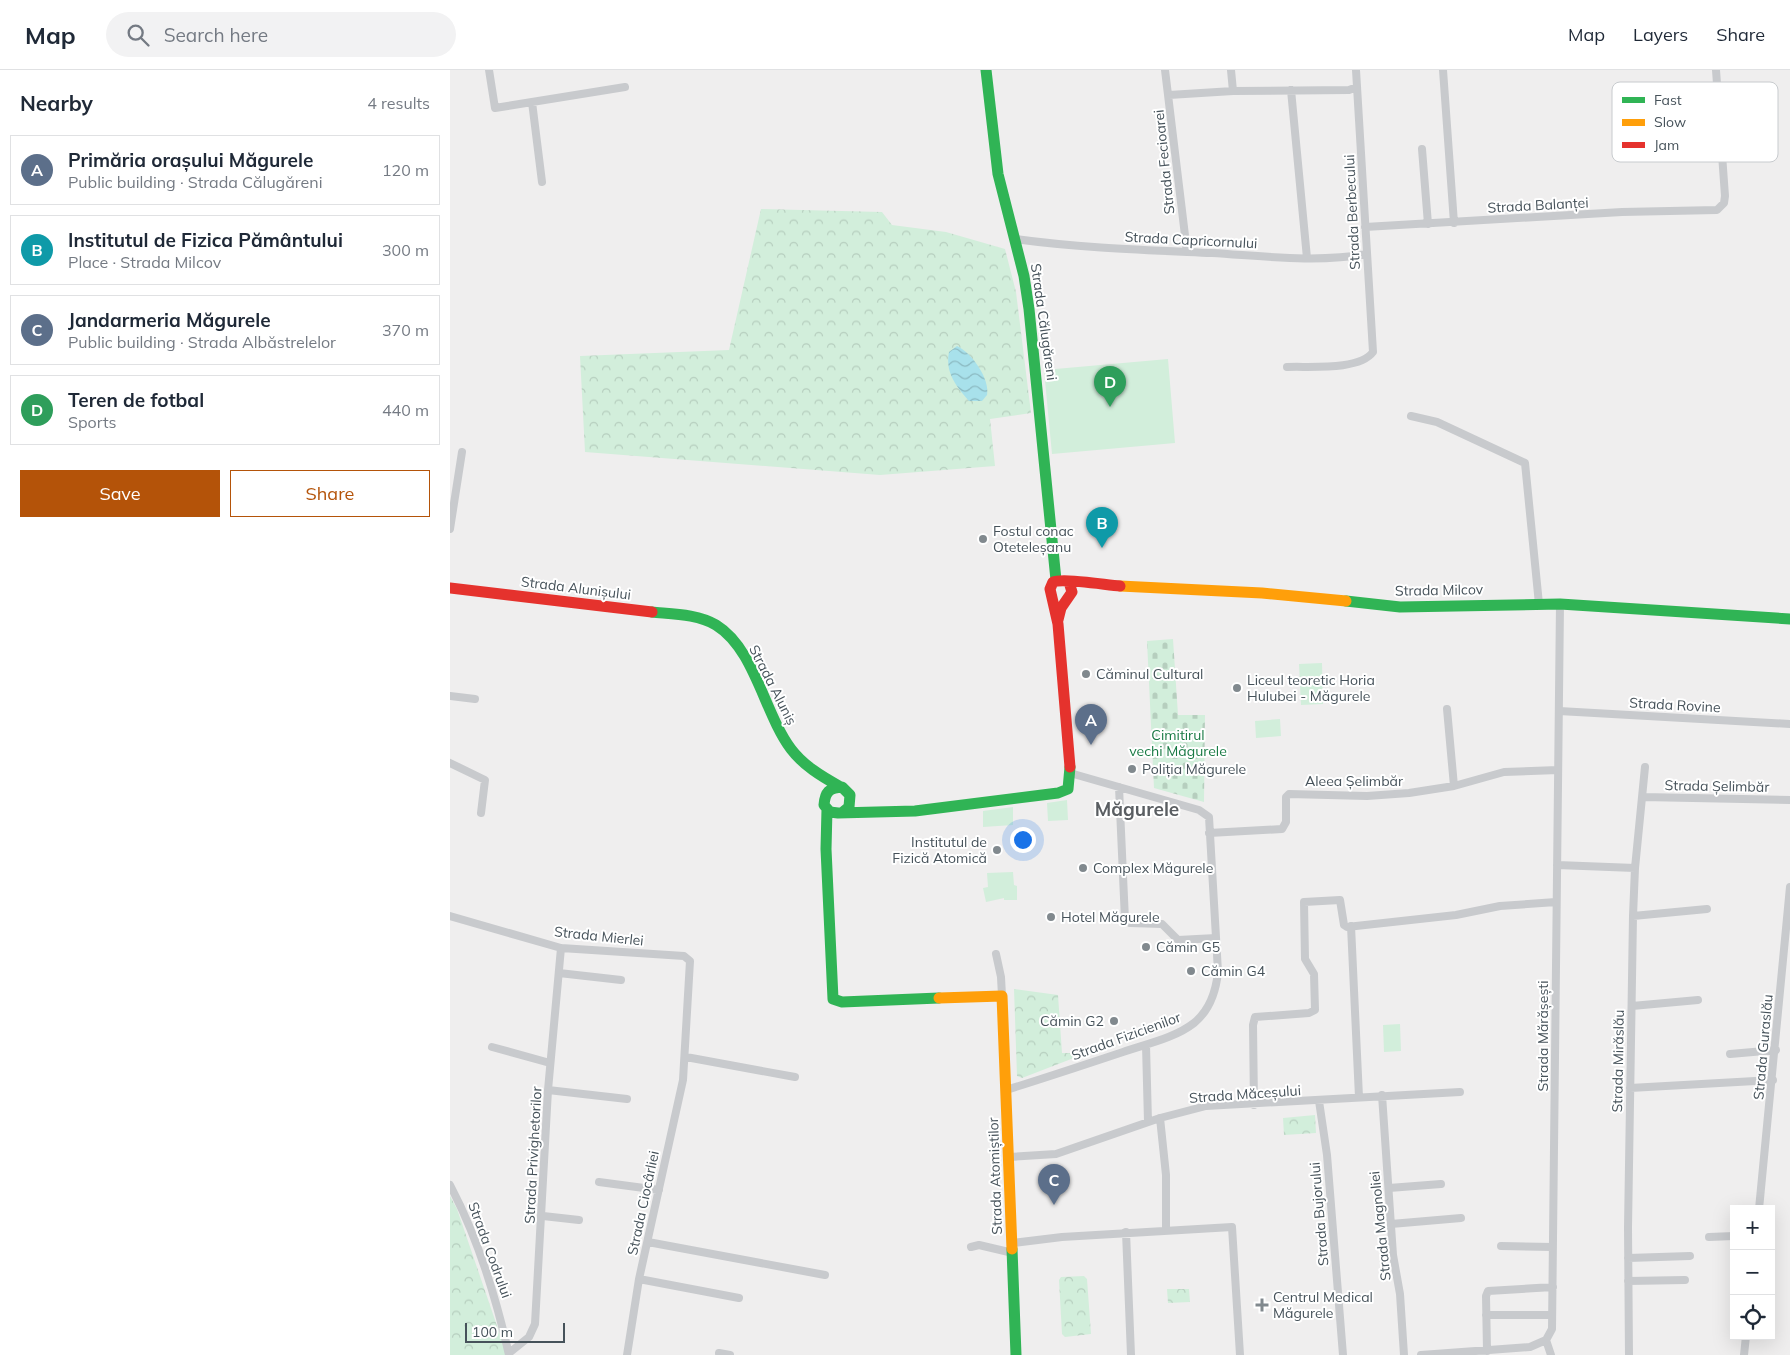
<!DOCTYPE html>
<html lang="en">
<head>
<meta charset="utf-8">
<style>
	body { margin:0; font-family:Mulish,sans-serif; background:#f2f2f3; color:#1f2937 }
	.controls { position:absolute; right:15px; bottom:15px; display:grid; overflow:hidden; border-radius:0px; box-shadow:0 5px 20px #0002 }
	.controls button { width:45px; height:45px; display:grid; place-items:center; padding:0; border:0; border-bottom:1px solid #e0e1e3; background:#fff; color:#1f2937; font:25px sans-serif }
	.scale { position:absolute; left:15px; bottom:12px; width:100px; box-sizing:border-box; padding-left:5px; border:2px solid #46525a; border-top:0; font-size:14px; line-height:18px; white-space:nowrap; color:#46525a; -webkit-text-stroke:4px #fff; paint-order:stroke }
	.you { position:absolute; left:572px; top:769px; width:18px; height:18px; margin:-12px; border:4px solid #fff; border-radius:50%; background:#1a73e8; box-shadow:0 0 0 8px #1a73e833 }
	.badge { display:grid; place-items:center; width:32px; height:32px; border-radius:50%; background:#b45309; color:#fff; font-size:16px; font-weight:700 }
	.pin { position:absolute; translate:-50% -41px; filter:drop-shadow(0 1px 2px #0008) }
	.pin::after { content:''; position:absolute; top:26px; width:18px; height:15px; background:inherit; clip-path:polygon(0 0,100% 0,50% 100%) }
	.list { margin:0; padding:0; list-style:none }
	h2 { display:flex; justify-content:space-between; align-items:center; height:65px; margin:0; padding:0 20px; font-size:21px }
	h2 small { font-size:16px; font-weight:400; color:#747a83 }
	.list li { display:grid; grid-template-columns:32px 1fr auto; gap:15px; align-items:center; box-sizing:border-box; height:70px; margin:0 10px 10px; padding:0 10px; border:1px solid #e0e1e3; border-radius:0px }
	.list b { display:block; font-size:19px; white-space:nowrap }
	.list p { margin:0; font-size:16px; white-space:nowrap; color:#747a83 }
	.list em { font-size:16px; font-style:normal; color:#747a83 }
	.actions { display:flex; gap:10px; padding:15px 20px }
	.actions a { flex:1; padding:11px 0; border:1px solid #b45309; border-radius:0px; text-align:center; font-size:18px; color:#b45309 }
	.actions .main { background:#b45309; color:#fff }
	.icon { flex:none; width:28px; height:28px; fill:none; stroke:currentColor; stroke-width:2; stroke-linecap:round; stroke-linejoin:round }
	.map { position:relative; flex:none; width:1340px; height:1285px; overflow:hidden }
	header { display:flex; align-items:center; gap:30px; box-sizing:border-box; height:70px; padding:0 25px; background:#fff; border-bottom:1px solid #e0e1e3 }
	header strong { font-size:24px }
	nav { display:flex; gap:28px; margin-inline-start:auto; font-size:18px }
	.search { width:350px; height:45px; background:#f2f2f3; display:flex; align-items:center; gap:12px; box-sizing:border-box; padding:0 18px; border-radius:28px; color:#747a83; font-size:19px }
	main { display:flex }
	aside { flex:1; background:#fff }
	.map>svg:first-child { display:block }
	.grass { fill:#d2eedb }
	.forest { fill:url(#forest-crowns) }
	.cemetery { fill:url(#cemetery-stones) }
	.water { fill:url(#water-waves) }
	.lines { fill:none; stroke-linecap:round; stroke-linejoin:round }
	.street { stroke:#c8cacd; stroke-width:8 }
	.fast { stroke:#30b455; stroke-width:11 }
	.slow { stroke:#ff9f0a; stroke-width:11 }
	.jam { stroke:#e5322d; stroke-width:11 }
	.poi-dot { fill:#81898e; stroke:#fff; stroke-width:2 }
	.labels { text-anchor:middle; stroke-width:4; stroke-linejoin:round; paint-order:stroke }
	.street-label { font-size:14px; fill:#46525a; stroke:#fff }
	.poi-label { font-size:14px; fill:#46525a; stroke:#fff; text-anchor:start }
	.park-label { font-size:14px; fill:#187a44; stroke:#fff }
	.district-label { font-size:19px; font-weight:bold; fill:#5a5e62; stroke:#fff }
	.key { fill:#fff; stroke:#c8cbce; stroke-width:1 }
	.key-label { font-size:14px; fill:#46525a }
</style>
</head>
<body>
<header>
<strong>Map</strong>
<div class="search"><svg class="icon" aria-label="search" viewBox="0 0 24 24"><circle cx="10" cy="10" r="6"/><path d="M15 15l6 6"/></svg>Search here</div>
<nav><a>Map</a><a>Layers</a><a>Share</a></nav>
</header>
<main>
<aside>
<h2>Nearby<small>4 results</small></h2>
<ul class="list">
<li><span class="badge" style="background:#5c6f8a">A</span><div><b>Primăria orașului Măgurele</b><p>Public building · Strada Călugăreni</p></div><em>120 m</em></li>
<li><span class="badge" style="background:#0f9aa8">B</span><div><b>Institutul de Fizica Pământului</b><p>Place · Strada Milcov</p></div><em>300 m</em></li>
<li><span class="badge" style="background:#5c6f8a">C</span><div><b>Jandarmeria Măgurele</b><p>Public building · Strada Albăstrelelor</p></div><em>370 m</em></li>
<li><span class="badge" style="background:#2e9e5b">D</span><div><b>Teren de fotbal</b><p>Sports</p></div><em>440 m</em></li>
</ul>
<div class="actions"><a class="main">Save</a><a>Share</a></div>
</aside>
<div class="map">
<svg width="1340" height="1285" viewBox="0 0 1340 1285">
	<defs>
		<pattern id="forest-crowns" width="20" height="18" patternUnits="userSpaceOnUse" patternTransform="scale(1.25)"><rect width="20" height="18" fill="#d2eedb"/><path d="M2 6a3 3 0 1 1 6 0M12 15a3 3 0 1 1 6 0" fill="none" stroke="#b6cebe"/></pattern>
		<pattern id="cemetery-stones" width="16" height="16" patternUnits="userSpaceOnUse" patternTransform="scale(1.25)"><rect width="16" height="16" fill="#d2eedb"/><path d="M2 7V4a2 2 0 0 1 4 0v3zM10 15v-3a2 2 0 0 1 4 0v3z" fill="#b6cebe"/></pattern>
		<pattern id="water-waves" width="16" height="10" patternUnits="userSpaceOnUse" patternTransform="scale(1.25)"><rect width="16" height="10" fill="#a8e1eb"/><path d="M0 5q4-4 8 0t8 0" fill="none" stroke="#8bb9c1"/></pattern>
	</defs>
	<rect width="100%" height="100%" fill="#efeeee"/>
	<!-- grass -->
	<path class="grass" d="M718,289L725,373L602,384L594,300Z
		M872,593L873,634L851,635L849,594Z
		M830,649L831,666L806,668L805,651Z
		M617,730L618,750L598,751L597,733Z
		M563,737V755L533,757V741Z
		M563,802L564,815L567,816V830H554V828L536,832L533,818L538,817L537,803Z
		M950,954L951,981L934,982L933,955Z"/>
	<!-- forest -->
	<path class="forest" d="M311,139L432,142L442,155L496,162L555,179L566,222L581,343L540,349L545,396L430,405L135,382L130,286L279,280Z
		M564,919L608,925L612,983H629V986L572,1008L567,1006Z
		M865,1045L866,1063L834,1065L833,1048Z
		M0,1126L7,1139L57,1285H0Z
		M634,1206L637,1209L641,1264L615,1267L612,1264L609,1210L611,1207Z
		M739,1219L740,1232L718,1233L717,1219Z"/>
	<!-- cemetery -->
	<path class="cemetery" d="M723,569L728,645H755L754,732L704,718L697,571Z"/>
	<!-- water -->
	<path class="water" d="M507,276C522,283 540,309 537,325L532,331H519C506,316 495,303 499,282Z"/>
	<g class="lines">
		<!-- street -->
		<path class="street" d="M39,0L45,38L175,17
			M715,0L737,182
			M781,0L783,21
			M993,0L1004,153
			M841,20L857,188
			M719,25L783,21L899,20L907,17
			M82,32L92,112
			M972,79L978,154
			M915,157L1172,142L1267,140L1274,133L1275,126L1266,0
			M565,169C630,178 696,180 762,183C813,186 866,193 917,184
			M837,297C859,296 909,301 923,282L906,0
			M961,346L987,352L1075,393L1089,534
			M0,459L12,382
			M0,626L25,629
			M997,639L1004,716
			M1109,641L1340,654
			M0,693L35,710L31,743
			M669,717L675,850L680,853L712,854L728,870L766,868
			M1193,727L1340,730
			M759,763L832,759L836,752V727L839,724L917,726L959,723L1004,716L1054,702L1108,700
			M1107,795L1185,798
			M0,846L111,878L234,886L240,891L233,1010L189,1209L177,1285
			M1183,846L1257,839
			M901,856L909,1027
			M546,884L551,907L552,926
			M109,903L171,910
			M1182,936L1248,930
			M696,975L698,1052
			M42,977L100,993
			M1280,984L1326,980
			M236,987L345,1007
			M1180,1018L1323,1010
			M98,1020L177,1029
			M556,1020C595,1008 634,995 673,982C696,974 725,968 744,953C760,940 766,921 768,902L759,747L749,740L620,703
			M932,1025L943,1185L950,1224L954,1285
			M869,1031L877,1085L893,1285
			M804,1035L803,955L805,947L859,943L865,940L864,904L855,889L854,832L890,830L894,855L897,857L1006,845L1050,836L1106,832
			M710,1048L716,1105V1160
			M559,1087L606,1084L710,1048L756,1036L1010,1022
			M149,1112L209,1120
			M0,1115C28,1168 46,1227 59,1285
			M939,1118L991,1114
			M1309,1139L1340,817
			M93,1146L129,1150
			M941,1154L1011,1148
			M676,1162L681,1285
			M1259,1167L1284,1166
			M198,1172L375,1205
			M563,1173L612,1167L782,1157L790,1285
			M1051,1176L1103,1177
			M521,1177L529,1175L563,1183
			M1178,1188L1240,1186
			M189,1209L289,1228
			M1178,1211L1235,1210
			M1036,1245H1102
			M1096,1270L1101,1285
			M1037,1281L1036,1226L1038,1221L1103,1217
			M59,1283L79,1267L85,1254L98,1020L111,878
			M269,1283L280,1285
			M971,1285L1080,1277L1096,1270L1102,1259L1110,534
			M1179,1285L1178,1158L1183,846L1185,798L1195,697
			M1294,1285L1296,1266"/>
		<!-- fast -->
		<path class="fast" d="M536,0L548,104L574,206L579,239L606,510
			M896,531L950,537L1110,534L1340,549
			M202,542C222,544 248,544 266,555C305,579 314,643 341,679C353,695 371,706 389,716
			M377,739L376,779L383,929L392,932L489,928
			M393,742L399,737L400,725L392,717C379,718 375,722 374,735L380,742L388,743L465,741L608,723L618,719L620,697
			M562,1179L566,1285"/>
		<!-- slow -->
		<path class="slow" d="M670,516L812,523L896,531
			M489,928L552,926L562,1179"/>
		<!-- jam -->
		<path class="jam" d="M0,518L202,542
			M608,550L611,538L622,522L619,512
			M620,697L608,554L600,519L603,512C613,508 656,515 670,516"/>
	</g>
	<!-- markers -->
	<g class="poi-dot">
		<circle cx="533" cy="469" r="5"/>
		<circle cx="636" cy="604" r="5"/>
		<circle cx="787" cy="618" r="5"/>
		<circle cx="682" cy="699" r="5"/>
		<circle cx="547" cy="780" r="5"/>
		<circle cx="633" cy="798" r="5"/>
		<circle cx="601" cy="847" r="5"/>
		<circle cx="696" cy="877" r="5"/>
		<circle cx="741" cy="901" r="5"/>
		<circle cx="664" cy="951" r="5"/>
		<path d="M809.5 1227.5h5v5h5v5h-5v5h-5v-5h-5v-5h5z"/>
	</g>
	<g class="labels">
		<!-- street labels -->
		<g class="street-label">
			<text transform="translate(714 92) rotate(-96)" y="5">Strada Fecioarei</text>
			<text transform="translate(1088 135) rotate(-3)" y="5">Strada Balanței</text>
			<text transform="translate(902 142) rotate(-93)" y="5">Strada Berbecului</text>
			<text transform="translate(741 170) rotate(3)" y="5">Strada Capricornului</text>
			<text transform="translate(594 252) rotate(82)" y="5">Strada Călugăreni</text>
			<text transform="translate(126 518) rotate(7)" y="5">Strada Alunișului</text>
			<text transform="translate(989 520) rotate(-1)" y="5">Strada Milcov</text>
			<text transform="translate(323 615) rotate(63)" y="5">Strada Aluniș</text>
			<text transform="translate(1225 635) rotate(3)" y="5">Strada Rovine</text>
			<text x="904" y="716">Aleea Șelimbăr</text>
			<text transform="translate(1267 716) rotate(1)" y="5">Strada Șelimbăr</text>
			<text transform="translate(149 866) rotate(6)" y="5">Strada Mierlei</text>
			<text transform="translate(676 966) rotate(-20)" y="5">Strada Fizicienilor</text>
			<text transform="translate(1093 966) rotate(-90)" y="5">Strada Mărășești</text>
			<text transform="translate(1313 977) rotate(-85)" y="5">Strada Guraslău</text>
			<text transform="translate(1168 991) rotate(-89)" y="5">Strada Mirăslău</text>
			<text transform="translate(795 1024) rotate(-4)" y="5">Strada Măceșului</text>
			<text transform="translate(83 1085) rotate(-87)" y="5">Strada Privighetorilor</text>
			<text transform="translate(545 1106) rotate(-92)" y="5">Strada Atomiștilor</text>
			<text transform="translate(193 1133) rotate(-78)" y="5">Strada Ciocârliei</text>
			<text transform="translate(869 1144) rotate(-95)" y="5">Strada Bujorului</text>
			<text transform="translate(930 1156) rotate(-96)" y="5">Strada Magnoliei</text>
			<text transform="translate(40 1180) rotate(70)" y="5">Strada Codrului</text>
		</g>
		<!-- poi labels -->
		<g class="poi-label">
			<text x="543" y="466">Fostul conac<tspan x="543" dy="16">Oteteleșanu</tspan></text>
			<text x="646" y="609">Căminul Cultural</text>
			<text x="797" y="615">Liceul teoretic Horia<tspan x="797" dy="16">Hulubei - Măgurele</tspan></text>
			<text x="692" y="704">Poliția Măgurele</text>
			<text x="537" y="777" text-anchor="end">Institutul de<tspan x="537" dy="16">Fizică Atomică</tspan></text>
			<text x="643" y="803">Complex Măgurele</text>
			<text x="611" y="852">Hotel Măgurele</text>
			<text x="706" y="882">Cămin G5</text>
			<text x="751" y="906">Cămin G4</text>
			<text x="654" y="956" text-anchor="end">Cămin G2</text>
			<text x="823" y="1232">Centrul Medical<tspan x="823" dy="16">Măgurele</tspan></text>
		</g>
		<!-- park labels -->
		<g class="park-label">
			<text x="728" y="670">Cimitirul<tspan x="728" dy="16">vechi Măgurele</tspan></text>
		</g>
		<!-- district labels -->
		<g class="district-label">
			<text x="687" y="746">Măgurele</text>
		</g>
	</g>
	<!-- legend -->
	<rect x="1162" y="12" width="166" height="80" rx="8" class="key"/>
	<rect x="1172" y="27" width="23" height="6" fill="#30b455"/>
	<rect x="1172" y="49" width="23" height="7" fill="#ff9f0a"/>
	<rect x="1172" y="72" width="23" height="6" fill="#e5322d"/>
	<g class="key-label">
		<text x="1204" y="35">Fast</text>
		<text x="1204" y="57">Slow</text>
		<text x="1204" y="80">Jam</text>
	</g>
</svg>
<div class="controls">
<button>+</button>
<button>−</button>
<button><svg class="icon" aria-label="locate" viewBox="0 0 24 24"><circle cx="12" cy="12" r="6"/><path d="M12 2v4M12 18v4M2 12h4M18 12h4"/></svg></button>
</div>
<div class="scale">100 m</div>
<div class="you"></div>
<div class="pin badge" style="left:641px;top:675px;background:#5c6f8a">A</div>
<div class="pin badge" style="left:652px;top:478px;background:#0f9aa8">B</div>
<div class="pin badge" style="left:604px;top:1135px;background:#5c6f8a">C</div>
<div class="pin badge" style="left:660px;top:337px;background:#2e9e5b">D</div>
</div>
</main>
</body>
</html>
